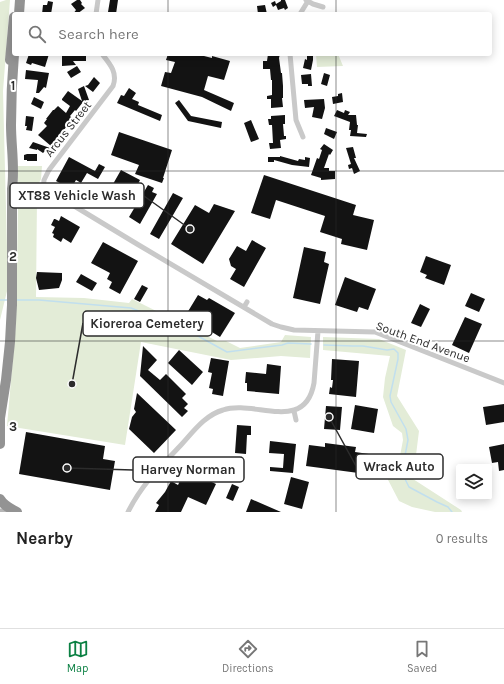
<!DOCTYPE html>
<html lang="en">
<head>
<meta charset="utf-8">
<style>
	body { margin:0; font-family:Karla,sans-serif; background:#f2f2f2; color:#222 }
	.controls { position:absolute; right:12px; bottom:12px; display:grid; overflow:hidden; border-radius:4px; box-shadow:0 2px 10px #0003 }
	.controls button { width:36px; height:36px; display:grid; place-items:center; padding:0; border:0; border-bottom:1px solid #e0e0e0; background:#fff; color:#222; font:20px sans-serif }
	.list { margin:0; padding:0; list-style:none }
	h2 { display:flex; justify-content:space-between; align-items:center; height:52px; margin:0; padding:0 16px; font-size:17px }
	h2 small { font-size:13px; font-weight:400; color:#767676 }
	.icon { flex:none; width:22px; height:22px; fill:none; stroke:currentColor; stroke-width:2; stroke-linecap:round; stroke-linejoin:round }
	.map { position:relative; flex:none; width:504px; height:512px; overflow:hidden }
	.search { position:absolute; background:#fff; box-shadow:0 2px 10px #0003; left:12px; right:12px; top:12px; height:44px; display:flex; align-items:center; gap:10px; box-sizing:border-box; padding:0 14px; border-radius:4px; color:#767676; font-size:15px }
	.sheet { height:116px; background:#fff }
	nav { display:flex; justify-content:space-around; align-items:center; box-sizing:border-box; height:56px; border-top:1px solid #e0e0e0; background:#fff; font-size:11px; color:#767676 }
	nav a { display:grid; justify-items:center; gap:2px }
	nav .on { color:#0b8043 }
	.map>svg:first-child { display:block }
	.green { fill:#e3ecd7 }
	.lines { fill:none; stroke-linecap:round; stroke-linejoin:round }
	.stream { stroke:#c1dfee; stroke-width:1.5 }
	.building { fill:#131313 }
	.street { stroke:#c9c9c9; stroke-width:5 }
	.secondary { stroke:#b6b6b6; stroke-width:7 }
	.highway { stroke:#939393; stroke-width:10 }
	.grid { fill:none; stroke:#2c2c2c; stroke-width:1; stroke-opacity:0.55 }
	.labels { text-anchor:middle; stroke-width:4; stroke-linejoin:round; paint-order:stroke }
	.street-label { font-size:12px; fill:#2c2c2c; stroke:#fff }
	.grid-label { font-size:13px; text-anchor:middle; font-weight:bold; fill:#2c2c2c; stroke:#fff; stroke-width:4; stroke-linejoin:round; paint-order:stroke }
	.leader { fill:none; stroke:#2c2c2c; stroke-width:1.5 }
	.callout-dot { fill:#2c2c2c; stroke:#fff; stroke-width:1.5 }
	.callout { fill:#fff; stroke:#2c2c2c; stroke-width:1.5 }
	.callout-label { font-size:13px; text-anchor:middle; font-weight:bold; fill:#2c2c2c }
</style>
</head>
<body>
<div class="map">
<svg width="504" height="512" viewBox="0 0 504 512">
	<rect width="100%" height="100%" fill="#fff"/>
	<!-- green -->
	<path class="green" d="M6,0H10L3,91L8,287L0,320V2Z
		M316,54H338L343,66L317,67Z
		M18,166H42L41,179L37,187C28,188 25,189 18,182Z
		M25,198H37L36,297L84,298L129,303L132,299L217,341H226L240,348L281,342L285,335L311,337L310,358L281,356L231,360L141,342L125,445L7,426L16,323L18,206L21,201Z
		M323,337L379,339L406,350L397,396L419,431L413,479L461,510L462,512H435L412,507L399,501L386,476L393,460L400,456L403,440L402,433L393,426L383,397L385,378L390,356L323,350Z"/>
	<g class="lines">
		<!-- stream -->
		<path class="stream" d="M0,300H8
			M16,300H39L131,308L187,330L227,352L282,345L288,343L311,344
			M324,345L353,346H363L387,350L394,349L398,353V359L390,396L391,402L406,429L408,440L403,466V475L409,487L437,502L448,507L452,512"/>
	</g>
	<!-- building -->
	<path class="building" d="M77,0H80L82,3L81,4L85,8L77,14H73L76,10L71,4Z
		M110,0H118L116,14H109L110,12H108Z
		M281,0H285L288,8L285,10L284,8L278,10L276,5L273,7L271,3L275,1L276,4L281,1Z
		M48,1L53,2L51,14H42L43,5H47Z
		M265,5L267,14H258L257,6Z
		M29,54H49L45,67L32,63L31,65L26,63Z
		M168,54H196L212,58V56L230,61L224,80L208,76L204,90L234,103L231,111L202,97L161,86L165,72L171,73L175,62L166,60Z
		M268,54H280L279,58L281,73H282L283,86V98H282L283,107L271,108V99H267V96L272,95V80H271L270,69H263V61H267Z
		M307,54H313V60L311,70L303,68L305,59L307,60Z
		M75,55H86V61H73L76,65L62,66V56H75Z
		M77,66L81,72L71,78L67,72Z
		M26,70L49,73L46,88L44,87L39,93H36L38,80L25,79Z
		M324,73L330,75L327,86L321,84Z
		M311,74L312,86H308V84H302L301,75Z
		M94,77L100,83L93,92L85,86L88,85Z
		M84,86L89,100L83,102L76,111L75,110L70,116L73,119L70,123L71,124L68,127L67,126L51,146L38,135L47,126L44,123L47,119H46L53,110H54L58,106L66,113L70,106L62,100V99L68,91L82,101L78,89Z
		M129,88L136,93L132,99L139,102L138,105L162,115L160,121L117,103L121,95L124,96Z
		M342,93L343,102L333,104L332,97L338,96V94Z
		M34,97L44,102L41,109L31,104Z
		M324,99L325,108L322,119L312,117L314,107L305,108L304,100Z
		M179,100L191,116L222,122L221,128L188,121L175,103Z
		M337,110L344,113L345,110L350,112L348,115H356L357,125H358L357,133L367,134L366,137L350,136L351,130H349L350,122L334,116Z
		M285,115V124H283L284,136H286V139L280,140L281,148L270,149L269,143H273L272,125H269L268,119H271V116Z
		M26,116L34,117L32,131L26,130L27,126H25Z
		M251,120L259,139L251,142L244,123Z
		M326,128L337,132L334,139L324,134Z
		M119,132L172,150L163,178H164L162,183L135,174L139,165L111,155Z
		M33,142L50,148L46,152L45,151L43,153L37,149V150L29,148Z
		M324,144L333,150L330,155L329,154L324,168H329V171H335V179L321,180V178L311,175L317,158L319,159L322,150L320,149Z
		M353,147L356,158H354L360,171L354,174L352,168L349,169L348,165L351,164L346,148Z
		M27,154H37V161H27V160H24V155Z
		M280,156L298,161L299,159L305,160V157L310,158L309,167L292,165L274,160V162H268V157H280Z
		M69,157L95,171L99,164L105,167L98,179L87,173L81,183L76,180L71,189L56,181Z
		M121,170L140,180L129,202L109,191Z
		M264,175L356,205L353,215L374,220L367,250L341,244L342,239L320,232L325,216L276,200L270,219L251,213Z
		M148,185L154,188L152,192L157,194L140,224L129,217Z
		M173,193L183,198L159,239L150,234Z
		M214,204L235,211L203,264L171,244L195,205L209,213Z
		M61,216L80,227L71,243L63,238L61,242L53,237L54,234L52,233L55,227L51,225L54,219H55L59,221Z
		M252,240L266,248L244,287L230,279L236,269L231,266L229,259L237,246L246,251Z
		M103,242L138,261L120,294L109,288L112,282L107,279L110,273L91,263Z
		M304,247L326,252L324,262L329,264L320,304L293,298Z
		M426,256L451,265L444,285L425,278L427,275L420,272Z
		M37,272L62,273V280L59,288L39,290L36,278Z
		M81,274L97,283L92,291L76,282Z
		M345,277L376,289L368,310L359,307L357,312L335,305Z
		M142,285L148,288L140,302L134,299Z
		M471,293L485,299L479,312L465,306Z
		M198,295L207,300L209,298L235,313L220,337L194,321L196,318L187,313Z
		M420,304L430,309L421,327L411,323Z
		M465,317L482,324L469,353L452,345Z
		M143,346L157,360L148,370L160,380L166,374L186,394L182,398L188,404L184,408L188,411L182,417L140,376Z
		M179,350L203,372L192,385L168,363Z
		M211,358L229,361L223,396L212,394L213,389L209,388L212,373L208,372Z
		M332,359L359,361L356,397L329,394L330,387L332,388L333,380H331Z
		M267,364L281,366L279,394L247,391V383H245L246,372L266,374Z
		M137,393L176,430L154,453L129,429L132,417L136,412L134,409Z
		M504,404V422L486,425L483,407Z
		M355,405L378,409L374,433L351,429Z
		M326,406L342,407L340,430L324,429Z
		M237,425L251,426V435H247L246,454L235,453Z
		M26,432L105,446L103,459L115,461L110,490L19,474Z
		M270,441L296,444L293,473L270,471V467L283,468L284,454L269,453Z
		M325,443L356,447L355,452L369,454L366,474L306,466L309,445L325,447Z
		M504,444V470L499,471L498,462L492,463L489,447Z
		M186,468L198,473L197,475L216,484L206,505L188,497L181,512H155L159,505L156,503L165,492L171,481L178,485Z
		M291,477L309,482L302,509L284,504Z
		M232,484L239,487L233,501L226,498Z
		M251,499L281,512H246Z"/>
	<g class="lines">
		<!-- street -->
		<path class="street" d="M306,0L313,4L323,7
			M96,14L98,0
			M300,14L308,1
			M290,54L296,120L303,137
			M43,192L44,180L49,170L113,86C118,73 110,64 102,54
			M13,193L43,192L56,195L137,244L272,324L281,327L294,330L375,332L504,383
			M244,307L247,302
			M294,411L296,420
			M128,512C142,484 160,467 181,445C193,432 205,415 223,410C254,399 305,434 314,383L318,331"/>
		<!-- secondary -->
		<path class="secondary" d="M0,512H11"/>
		<!-- highway -->
		<path class="highway" d="M19,14L20,0
			M10,60L14,17
			M0,418L6,380L10,342L12,305V189C15,168 11,146 11,125C11,101 12,78 14,54
			M0,444V416
			M0,499C4,506 10,508 17,512"/>
	</g>
	<!-- grid -->
	<path class="grid" d="M168,0V14M336,0V14M168,54V512M336,54V512M0,171H504M0,341H504"/>
	<g class="labels">
		<!-- street labels -->
		<g class="street-label">
			<text transform="translate(68 129) rotate(-52)" y="4">Arcus Street</text>
			<text transform="translate(423 342) rotate(20)" y="4">South End Avenue</text>
		</g>
	</g>
	<g class="grid-label">
		<text x="13" y="90">1</text>
		<text x="13" y="261">2</text>
		<text x="13" y="431">3</text>
	</g>
	<!-- callouts -->
	<path class="leader" d="M190 229L144 196M72 384L83 323M329 417L356 466M67 468L133 470"/>
	<g class="callout-dot">
		<circle cx="190" cy="229" r="4"/>
		<circle cx="72" cy="384" r="4"/>
		<circle cx="329" cy="417" r="4"/>
		<circle cx="67" cy="468" r="4"/>
	</g>
	<g class="callout">
		<rect x="10" y="183" width="134" height="25" rx="4"/>
		<rect x="83" y="311" width="129" height="25" rx="4"/>
		<rect x="356" y="454" width="87" height="25" rx="4"/>
		<rect x="133" y="457" width="111" height="25" rx="4"/>
	</g>
	<g class="callout-label">
		<text x="77" y="200">XT88 Vehicle Wash</text>
		<text x="147" y="328">Kioreroa Cemetery</text>
		<text x="399" y="471">Wrack Auto</text>
		<text x="188" y="474">Harvey Norman</text>
	</g>
</svg>
<div class="controls">
<button><svg class="icon" aria-label="layers" viewBox="0 0 24 24"><path d="M12 4l9 5-9 5-9-5zM3 14l9 5 9-5"/></svg></button>
</div>
<div class="search"><svg class="icon" aria-label="search" viewBox="0 0 24 24"><circle cx="10" cy="10" r="6"/><path d="M15 15l6 6"/></svg>Search here</div>
</div>
<section class="sheet">
<h2>Nearby<small>0 results</small></h2>
<ul class="list">
</ul>
</section>
<nav>
<a class="on"><svg class="icon" aria-label="map" viewBox="0 0 24 24"><path d="M3 6l6-2 6 2 6-2v14l-6 2-6-2-6 2zM9 4v14M15 6v14"/></svg>Map</a>
<a><svg class="icon" aria-label="directions" viewBox="0 0 24 24"><path d="M12 3l9 9-9 9-9-9zM9 14v-3h6M13 9l2 2-2 2"/></svg>Directions</a>
<a><svg class="icon" aria-label="saved" viewBox="0 0 24 24"><path d="M7 4h10v16l-5-4-5 4z"/></svg>Saved</a>
</nav>
</body>
</html>
